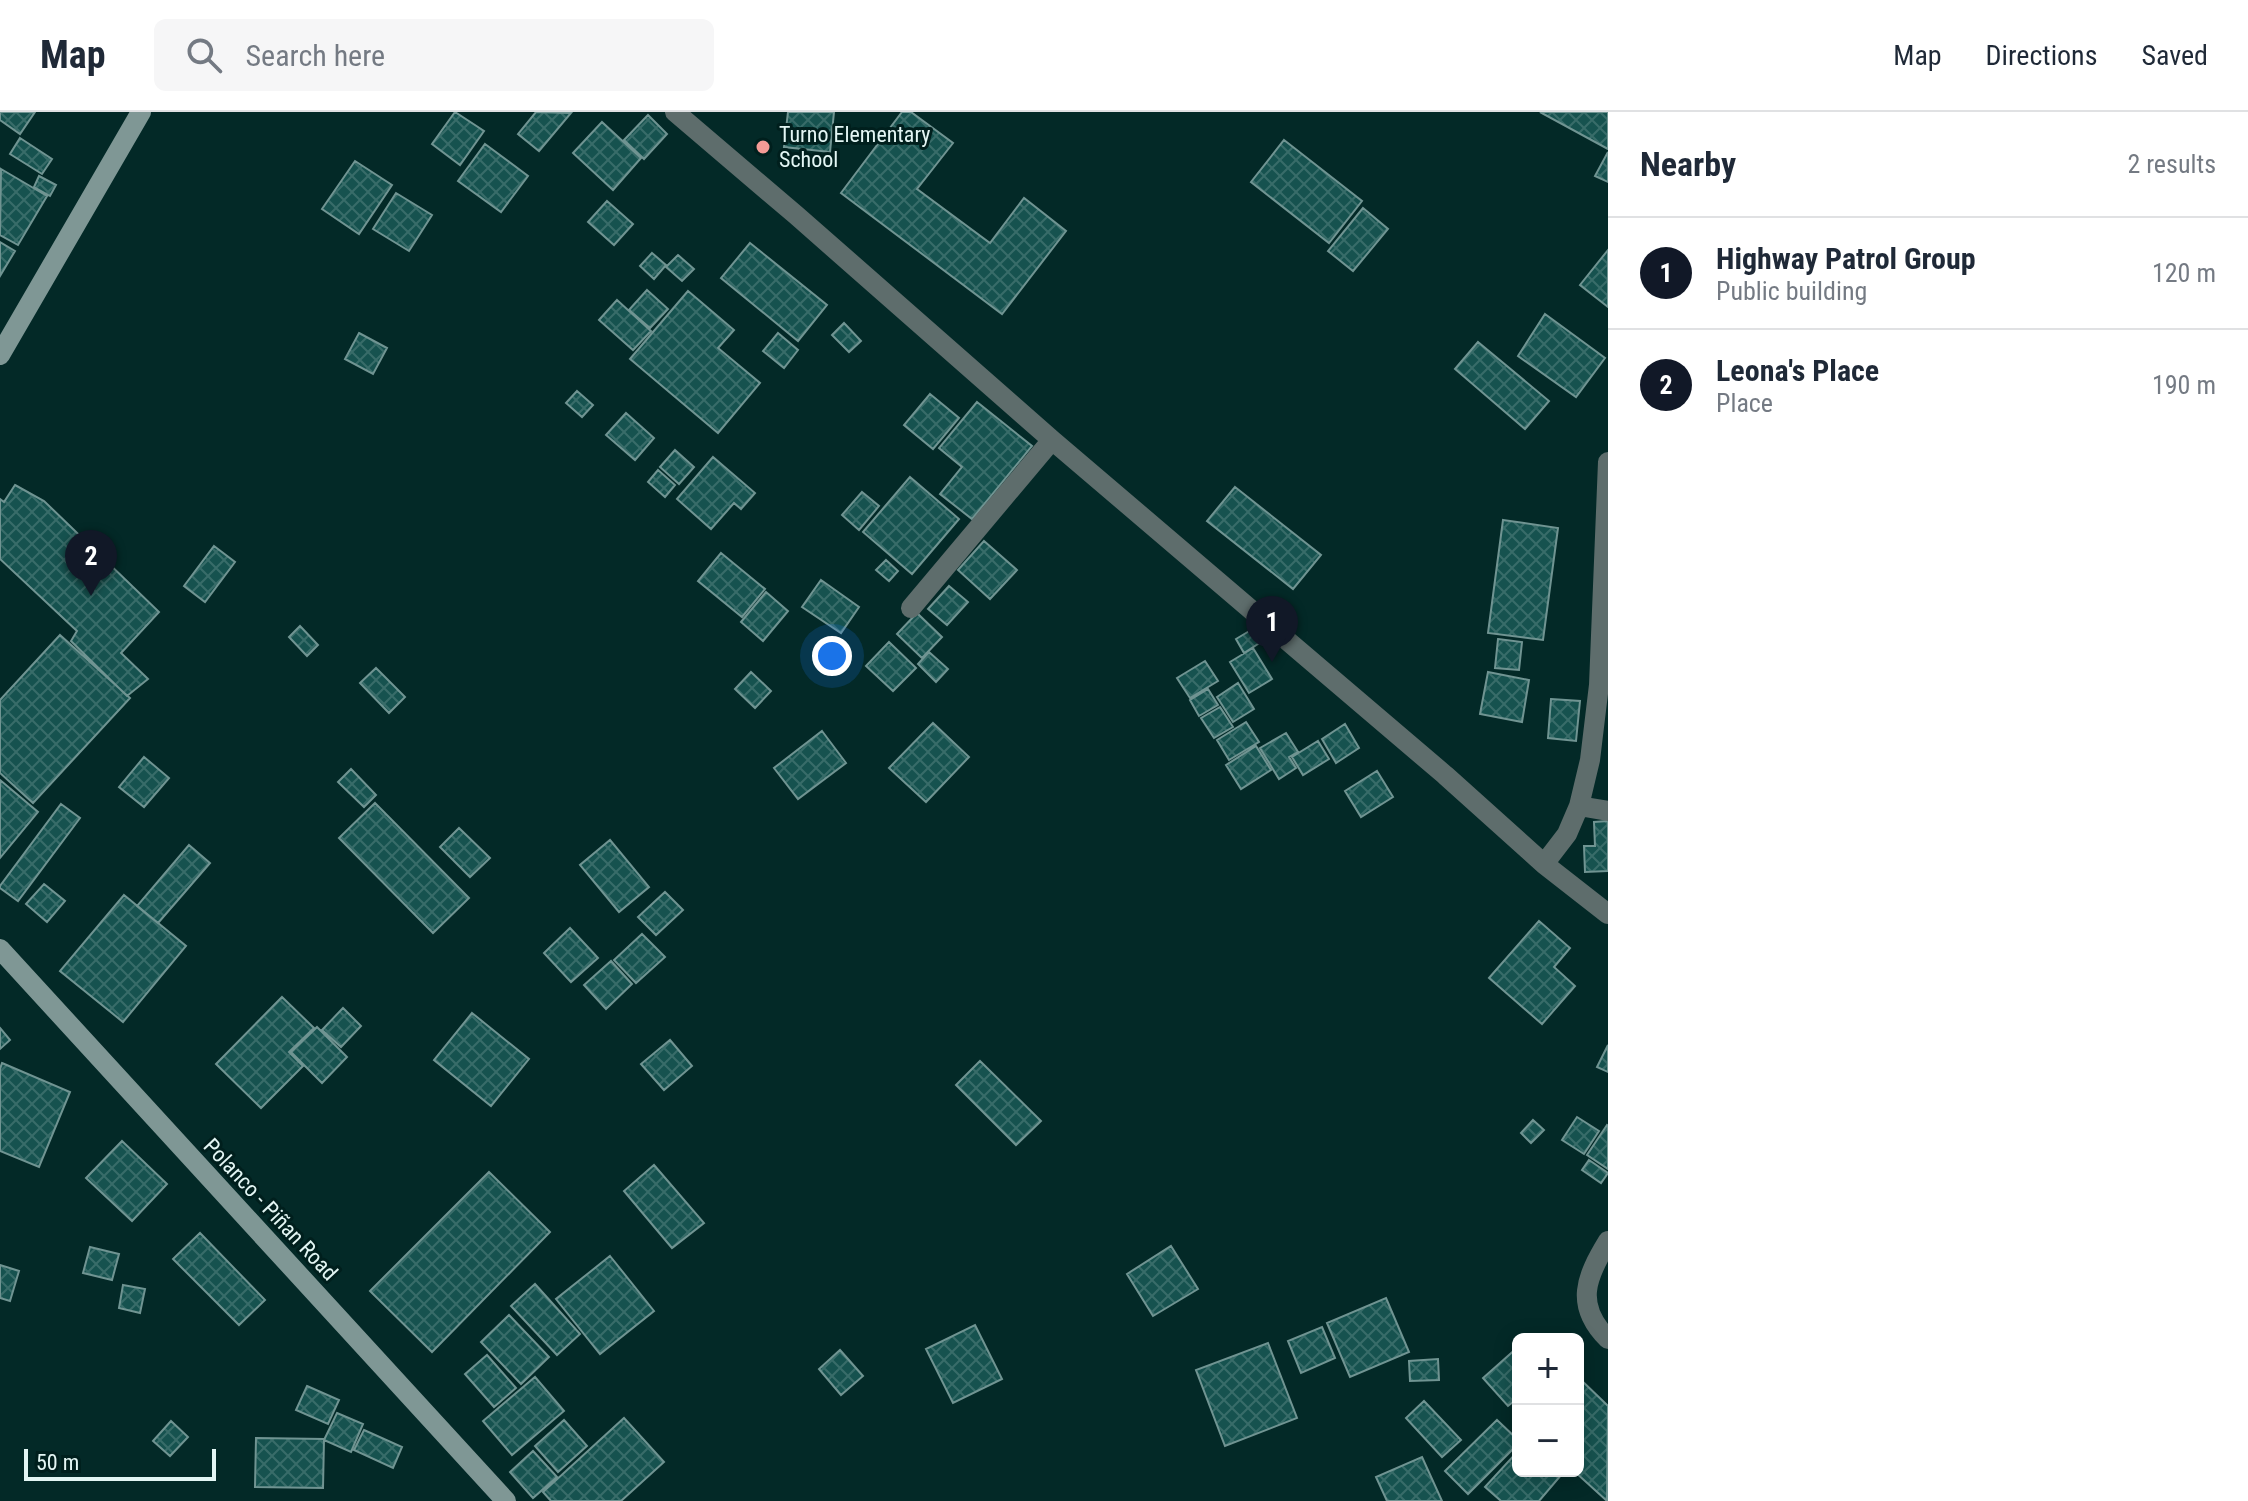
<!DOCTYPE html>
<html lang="en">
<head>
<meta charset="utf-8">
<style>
	body { margin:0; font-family:"Roboto Condensed",sans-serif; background:#f6f6f7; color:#1f2937 }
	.controls { position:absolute; right:24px; bottom:24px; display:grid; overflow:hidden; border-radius:12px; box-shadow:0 4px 20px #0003 }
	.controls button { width:72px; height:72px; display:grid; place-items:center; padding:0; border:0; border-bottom:2px solid #e0e1e3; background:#fff; color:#1f2937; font:40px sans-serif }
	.scale { position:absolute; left:24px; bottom:20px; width:192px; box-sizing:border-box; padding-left:8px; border:4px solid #e3f6f4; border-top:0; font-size:22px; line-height:28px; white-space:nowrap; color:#e3f6f4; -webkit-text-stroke:6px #001f1d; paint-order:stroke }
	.you { position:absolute; left:832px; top:544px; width:28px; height:28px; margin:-20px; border:6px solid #fff; border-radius:50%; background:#1a73e8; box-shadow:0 0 0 12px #1a73e833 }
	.badge { display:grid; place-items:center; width:52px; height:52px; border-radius:50%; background:#111827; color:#fff; font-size:26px; font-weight:700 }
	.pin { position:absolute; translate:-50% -66px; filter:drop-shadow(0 2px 4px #0008) }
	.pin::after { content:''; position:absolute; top:42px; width:28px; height:24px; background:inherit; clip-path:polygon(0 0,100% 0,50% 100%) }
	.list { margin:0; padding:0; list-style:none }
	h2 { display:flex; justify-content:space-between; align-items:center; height:104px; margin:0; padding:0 32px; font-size:34px }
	h2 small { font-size:26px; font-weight:400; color:#747a83 }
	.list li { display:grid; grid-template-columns:52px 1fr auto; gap:24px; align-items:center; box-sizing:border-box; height:112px; padding:0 32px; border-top:2px solid #e0e1e3 }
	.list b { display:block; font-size:30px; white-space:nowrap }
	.list p { margin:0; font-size:26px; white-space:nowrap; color:#747a83 }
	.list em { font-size:26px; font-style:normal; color:#747a83 }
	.icon { flex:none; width:44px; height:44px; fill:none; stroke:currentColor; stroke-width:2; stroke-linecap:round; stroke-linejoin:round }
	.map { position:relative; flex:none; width:1608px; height:1389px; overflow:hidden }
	header { display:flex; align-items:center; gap:48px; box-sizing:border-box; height:112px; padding:0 40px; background:#fff; border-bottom:2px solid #e0e1e3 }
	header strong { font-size:38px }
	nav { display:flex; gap:44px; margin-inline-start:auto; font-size:28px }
	.search { width:560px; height:72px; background:#f6f6f7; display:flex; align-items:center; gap:20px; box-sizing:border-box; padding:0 28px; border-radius:12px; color:#747a83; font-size:30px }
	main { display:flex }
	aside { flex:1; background:#fff }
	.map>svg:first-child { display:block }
	.building { fill:url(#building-cross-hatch); stroke:#709492; stroke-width:2 }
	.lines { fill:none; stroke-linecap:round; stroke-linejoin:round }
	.street { stroke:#5e6d6c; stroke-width:20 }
	.secondary { stroke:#7f9795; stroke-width:20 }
	.poi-dot { fill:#f59b96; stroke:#001f1d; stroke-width:3 }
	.labels { text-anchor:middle; stroke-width:6; stroke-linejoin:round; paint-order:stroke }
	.poi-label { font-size:22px; fill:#e3f6f4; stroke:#001f1d; text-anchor:start }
	.street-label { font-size:22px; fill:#e3f6f4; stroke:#001f1d }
</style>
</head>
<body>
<header>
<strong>Map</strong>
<div class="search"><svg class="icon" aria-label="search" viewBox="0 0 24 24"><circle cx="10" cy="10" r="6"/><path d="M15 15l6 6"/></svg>Search here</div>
<nav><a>Map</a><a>Directions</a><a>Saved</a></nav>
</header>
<main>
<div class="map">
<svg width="1608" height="1389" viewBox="0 0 1608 1389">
	<defs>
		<pattern id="building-cross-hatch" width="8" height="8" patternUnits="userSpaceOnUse" patternTransform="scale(2)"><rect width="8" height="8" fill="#16524f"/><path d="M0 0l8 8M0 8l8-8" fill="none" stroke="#386c69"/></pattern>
	</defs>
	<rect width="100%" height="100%" fill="#032927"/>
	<!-- building -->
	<path class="building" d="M0,0H35L20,22L0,8Z
		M455,0L484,19L460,53L432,32Z
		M536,0L571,1L539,39L518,22Z
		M788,0H834L830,40L784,35Z
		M902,0H911L953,31L917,77L990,131L1024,86L1066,119L1002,202L841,81Z
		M1540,0H1608V37Z
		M648,3L667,22L644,47L624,28Z
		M602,10L641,46L613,78L573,41Z
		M20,26L52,47L42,62L10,42Z
		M1284,28L1362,89L1329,131L1251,70Z
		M485,32L528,64L501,100L458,69Z
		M1608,40V70L1595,64Z
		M355,49L392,73L359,122L322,97Z
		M1,57L47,84L18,133L0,123Z
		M39,64L56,73L50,84L34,75Z
		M396,81L432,103L409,139L373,117Z
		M607,89L633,112L614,133L588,110Z
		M1363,96L1388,117L1353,159L1328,139Z
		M0,130L15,139L0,164Z
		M750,131L827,193L798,229L721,166Z
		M1608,138V195L1580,173Z
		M652,141L666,153L654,167L640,154Z
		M678,143L694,157L682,169L666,155Z
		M647,178L668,197L650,216L629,198Z
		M688,179L734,218L718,236L760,271L718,321L630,247Z
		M617,188L651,219L633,238L599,208Z
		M1545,202L1605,246L1576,285L1518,244Z
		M844,211L861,229L849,240L832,223Z
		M359,221L387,236L373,262L345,247Z
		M778,221L798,238L784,256L763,239Z
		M1478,230L1549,289L1525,317L1455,257Z
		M577,279L593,293L582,305L566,291Z
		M930,282L959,306L933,337L904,313Z
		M977,290L1032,334L972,407L940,382L962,355L939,336Z
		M626,301L654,326L635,348L606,323Z
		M675,338L694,355L679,372L660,355Z
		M713,345L755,381L741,397L734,391L711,417L677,387Z
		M658,358L675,373L665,385L648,370Z
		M910,365L959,407L912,462L863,420Z
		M15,373L44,389L159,500L121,541L148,567L127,584L71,529L77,519L0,447V387L4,390Z
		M1235,375L1321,443L1293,477L1207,409Z
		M862,380L879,394L859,418L842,403Z
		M1503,408L1558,416L1543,528L1488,521Z
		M984,429L1017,458L990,487L958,458Z
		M214,434L235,450L205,490L184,474Z
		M721,441L765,477L742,505L698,469Z
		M886,448L898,459L889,469L876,458Z
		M821,468L859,495L841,521L802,495Z
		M949,474L968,490L947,513L928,497Z
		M766,480L788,499L763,529L741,510Z
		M917,501L942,525L922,546L897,522Z
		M300,514L318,533L307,544L289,525Z
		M1256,515L1264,528L1244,541L1236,527Z
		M60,523L130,586L33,691L0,661V588Z
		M1498,527L1522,530L1519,558L1495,556Z
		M889,530L916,556L893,579L866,554Z
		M1253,536L1272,567L1249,581L1230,550Z
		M929,540L948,557L936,570L918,552Z
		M1205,549L1218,569L1190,586L1177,566Z
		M376,556L405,585L389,601L360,571Z
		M751,560L771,579L755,596L735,577Z
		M1488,560L1529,568L1522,610L1480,602Z
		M1238,571L1254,597L1233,610L1217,585Z
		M1208,577L1218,593L1199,604L1190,588Z
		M1551,587L1580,589L1576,629L1548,626Z
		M1220,595L1233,615L1214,626L1201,606Z
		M1246,610L1259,630L1229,648L1217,628Z
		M933,611L969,645L926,690L889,656Z
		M1345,612L1359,636L1336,651L1322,627Z
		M822,619L846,651L798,687L774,656Z
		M1286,621L1298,640L1289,645L1296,656L1279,667L1260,636Z
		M1318,629L1329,647L1303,663L1292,645Z
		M1256,634L1271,658L1241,677L1226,653Z
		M144,645L169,666L144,695L119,675Z
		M351,657L376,683L364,695L338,670Z
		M1377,659L1393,685L1361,705L1345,679Z
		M0,668L38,700L0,746Z
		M375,691L469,786L433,821L339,726Z
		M61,692L80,706L18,789L0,776V774Z
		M1608,709V759L1585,760L1584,734H1595L1594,710Z
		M459,716L490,746L470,765L440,735Z
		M610,728L649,775L619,800L580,753Z
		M189,733L210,751L158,811L137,794Z
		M44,772L65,789L47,810L26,792Z
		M665,780L683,798L656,823L638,805Z
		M124,783L186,834L123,910L60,859Z
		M1539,809L1570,836L1554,855L1575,874L1542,912L1489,866Z
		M570,816L598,846L571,870L544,841Z
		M642,822L665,845L636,871L614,848Z
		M611,849L632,872L606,897L584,873Z
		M282,885L314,916L289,940L303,954L261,996L216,952Z
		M343,896L361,914L341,935L322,918Z
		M472,901L529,947L491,994L434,948Z
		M317,915L347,945L322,971L291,940Z
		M0,916L10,928L0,937Z
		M670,928L692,954L664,978L641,952Z
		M1608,933V960L1597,955Z
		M980,949L1041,1009L1016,1033L956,973Z
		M2,951L70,980L39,1055L0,1039V957Z
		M1577,1005L1599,1019L1584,1042L1562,1028Z
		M1533,1008L1544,1018L1531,1031L1521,1021Z
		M1607,1013L1608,1014V1057L1587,1043Z
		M122,1029L167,1072L132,1109L86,1066Z
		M1589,1048L1608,1061L1601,1071L1582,1058Z
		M654,1053L704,1111L672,1136L624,1079Z
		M489,1060L550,1120L432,1240L370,1179Z
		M200,1121L265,1188L239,1213L173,1147Z
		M1171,1134L1198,1177L1153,1204L1127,1162Z
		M90,1135L119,1142L112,1168L83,1161Z
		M610,1144L654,1199L600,1242L556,1187Z
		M0,1153L19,1159L10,1189L0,1186Z
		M535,1172L580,1222L557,1243L511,1194Z
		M123,1173L145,1177L140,1201L119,1196Z
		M1386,1186L1409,1240L1350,1265L1327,1211Z
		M509,1203L549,1245L521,1272L481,1230Z
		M975,1213L1002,1267L953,1291L926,1237Z
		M1322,1215L1335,1246L1301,1261L1288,1229Z
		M1268,1231L1297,1306L1225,1334L1196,1258Z
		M1518,1235V1286L1508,1294L1483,1266Z
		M840,1238L863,1264L841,1283L819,1257Z
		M487,1243L516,1276L494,1295L465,1262Z
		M1438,1247L1439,1268L1410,1269L1409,1249Z
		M535,1265L564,1299L512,1343L483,1309Z
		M1578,1265L1608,1294L1607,1389L1574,1359H1578Z
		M307,1274L339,1288L328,1312L296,1298Z
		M1424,1289L1461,1328L1442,1345L1406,1306Z
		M337,1301L363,1312L351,1340L324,1328Z
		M624,1306L664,1350L621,1389H551L543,1380Z
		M564,1308L587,1334L558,1360L535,1334Z
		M1497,1308L1518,1328V1332L1468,1382L1445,1359Z
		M171,1309L188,1325L170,1344L153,1329Z
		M364,1318L402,1335L393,1356L354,1338Z
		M256,1326L324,1327L323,1376L255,1375Z
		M533,1339L557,1365L533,1386L510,1360Z
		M1518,1339V1359H1559L1562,1362L1539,1389H1501L1485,1375Z
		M1422,1345L1442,1389H1387L1376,1365Z"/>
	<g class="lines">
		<!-- street -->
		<path class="street" d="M675,0L796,103L1052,328L1445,663L1544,752L1608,802
			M911,496L1052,328
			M1579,694L1608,699
			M1544,752L1567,722L1579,694L1590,648L1599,573L1608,350
			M1608,1129C1586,1165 1574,1193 1608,1227"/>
		<!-- secondary -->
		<path class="secondary" d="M0,243L141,0
			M0,837L506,1389"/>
	</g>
	<!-- markers -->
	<circle class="poi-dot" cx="763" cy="35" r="8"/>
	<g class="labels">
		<!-- poi labels -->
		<g class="poi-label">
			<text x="779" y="30">Turno Elementary<tspan x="779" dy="25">School</tspan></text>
		</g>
		<!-- street labels -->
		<g class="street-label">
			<text transform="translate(271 1097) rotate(47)" y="8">Polanco - Piñan Road</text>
		</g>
	</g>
</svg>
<div class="controls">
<button>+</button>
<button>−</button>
</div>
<div class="scale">50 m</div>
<div class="you"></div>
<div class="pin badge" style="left:1272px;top:550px">1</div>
<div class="pin badge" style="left:91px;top:484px">2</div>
</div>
<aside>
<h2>Nearby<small>2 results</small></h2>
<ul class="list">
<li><span class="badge">1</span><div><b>Highway Patrol Group</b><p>Public building</p></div><em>120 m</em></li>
<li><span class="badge">2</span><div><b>Leona's Place</b><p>Place</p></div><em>190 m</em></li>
</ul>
</aside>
</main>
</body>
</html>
